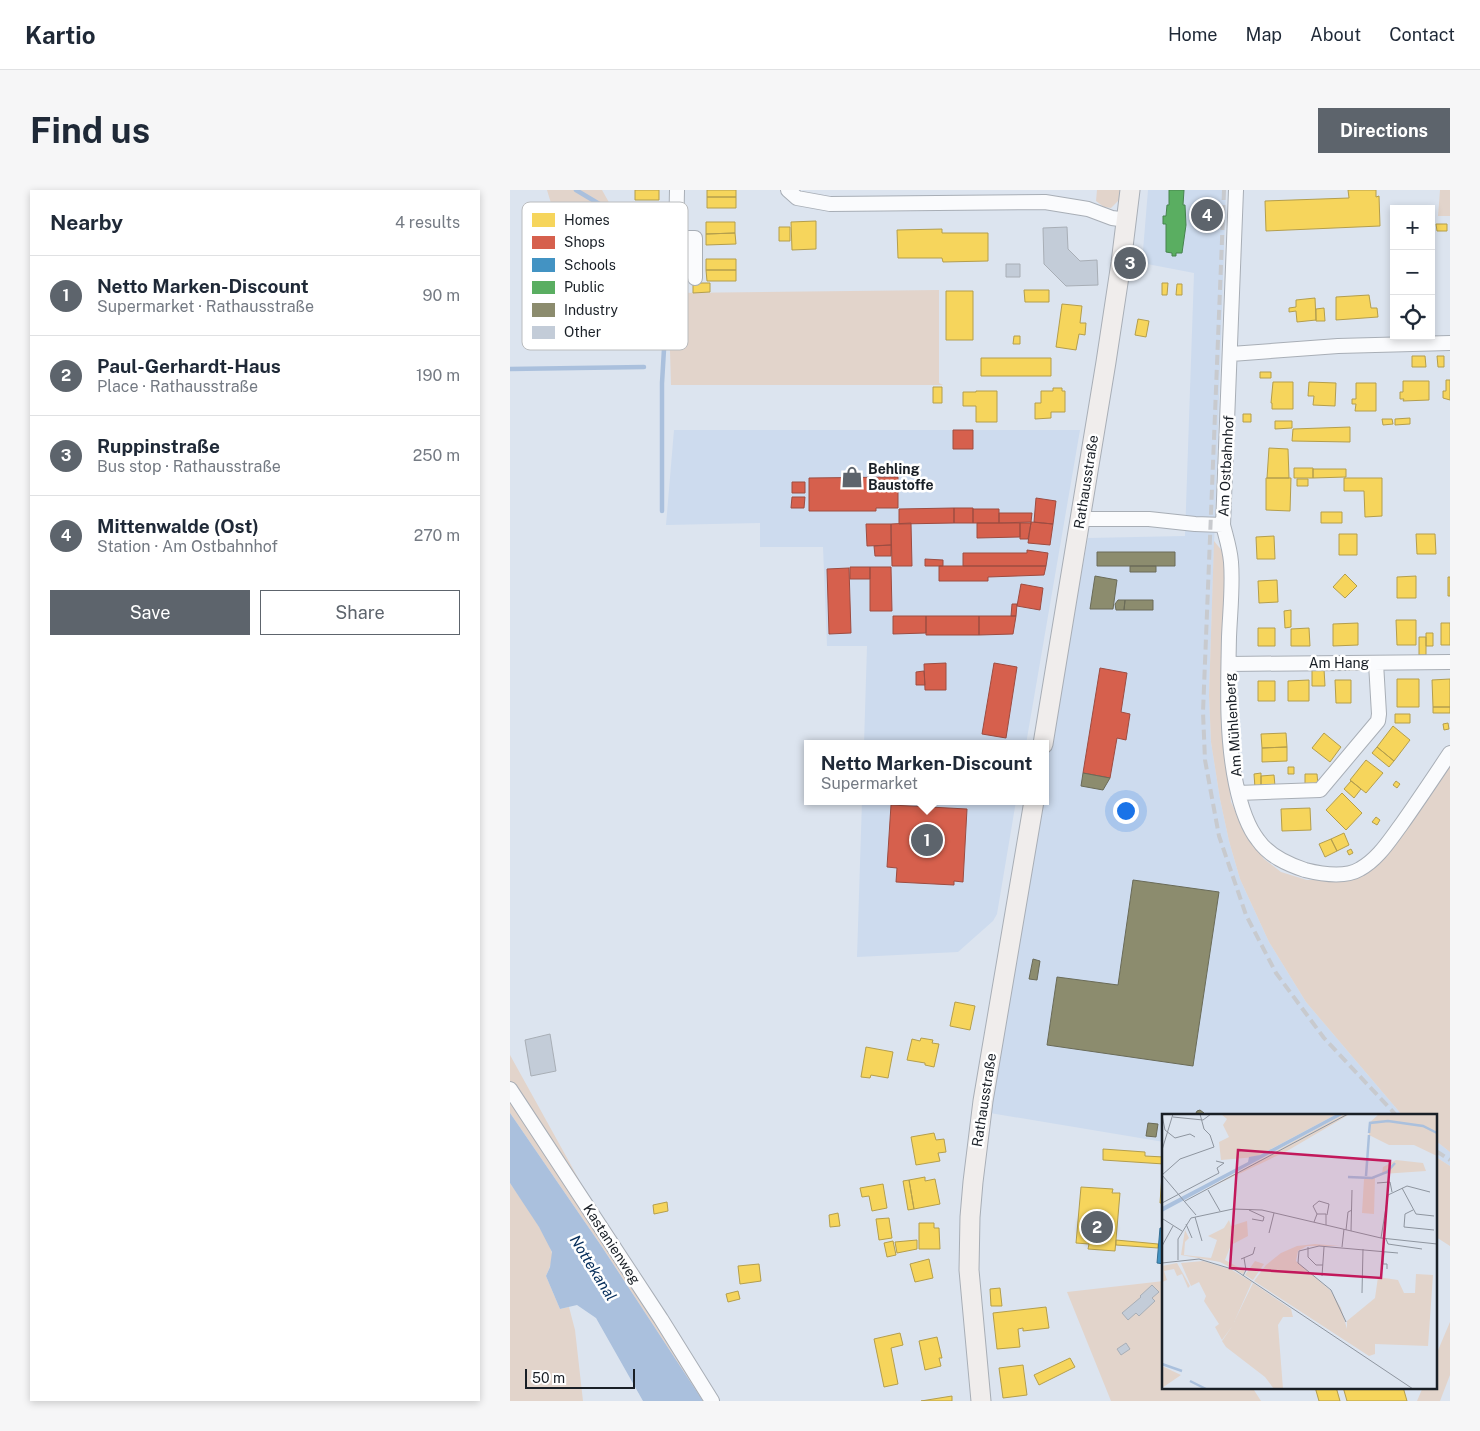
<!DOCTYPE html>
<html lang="en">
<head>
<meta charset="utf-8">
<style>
	body { margin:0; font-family:"Public Sans",sans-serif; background:#f6f6f7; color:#1f2937 }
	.controls { position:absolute; right:15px; top:15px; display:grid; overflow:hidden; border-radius:0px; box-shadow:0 2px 8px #0003 }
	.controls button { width:45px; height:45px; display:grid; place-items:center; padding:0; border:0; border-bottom:1px solid #e0e1e3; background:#fff; color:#1f2937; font:25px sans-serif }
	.scale { position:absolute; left:15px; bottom:12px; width:110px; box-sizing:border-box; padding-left:5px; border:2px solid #191f26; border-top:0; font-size:14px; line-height:18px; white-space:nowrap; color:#191f26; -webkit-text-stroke:4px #fff; paint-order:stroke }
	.you { position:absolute; left:615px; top:620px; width:18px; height:18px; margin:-12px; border:4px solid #fff; border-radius:50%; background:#1a73e8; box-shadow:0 0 0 8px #1a73e833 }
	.badge { display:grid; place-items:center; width:32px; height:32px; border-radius:50%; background:#5d646c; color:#fff; font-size:16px; font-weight:700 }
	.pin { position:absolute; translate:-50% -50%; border:2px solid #fff; box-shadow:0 1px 5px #0006 }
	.popup { position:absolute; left:294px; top:550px; width:245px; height:65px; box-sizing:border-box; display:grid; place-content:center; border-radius:0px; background:#fff; filter:drop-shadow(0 1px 4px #0005); font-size:16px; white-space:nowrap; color:#747a83 }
	.popup b { font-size:19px; color:#1f2937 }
	.popup::after { content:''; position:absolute; left:50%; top:100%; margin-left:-10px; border:10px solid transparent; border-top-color:#fff }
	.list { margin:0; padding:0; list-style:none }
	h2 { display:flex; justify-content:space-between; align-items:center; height:65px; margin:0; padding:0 20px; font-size:21px }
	h2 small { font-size:16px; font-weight:400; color:#747a83 }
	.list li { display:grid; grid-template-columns:32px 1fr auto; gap:15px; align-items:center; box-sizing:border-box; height:80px; padding:0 20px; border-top:1px solid #e0e1e3 }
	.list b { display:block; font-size:19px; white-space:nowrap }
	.list p { margin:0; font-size:16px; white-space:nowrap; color:#747a83 }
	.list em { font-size:16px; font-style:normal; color:#747a83 }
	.actions { display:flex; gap:10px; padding:15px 20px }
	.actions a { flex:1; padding:11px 0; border:1px solid #5d646c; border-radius:0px; text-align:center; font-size:18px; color:#5d646c }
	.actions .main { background:#5d646c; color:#fff }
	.icon { flex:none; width:28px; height:28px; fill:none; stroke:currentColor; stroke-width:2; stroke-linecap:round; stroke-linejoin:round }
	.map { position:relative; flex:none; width:940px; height:1211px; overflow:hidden; border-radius:0px }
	header { display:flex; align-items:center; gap:30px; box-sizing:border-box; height:70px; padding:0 25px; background:#fff; border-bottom:1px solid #e0e1e3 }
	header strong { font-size:24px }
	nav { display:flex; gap:28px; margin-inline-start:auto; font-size:18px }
	.intro { display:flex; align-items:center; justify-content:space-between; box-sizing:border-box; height:120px; padding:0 30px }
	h1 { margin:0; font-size:35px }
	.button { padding:12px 22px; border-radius:0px; background:#5d646c; color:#fff; font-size:18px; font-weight:700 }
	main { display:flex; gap:30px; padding:0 30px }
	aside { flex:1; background:#fff; border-radius:0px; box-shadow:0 2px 8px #0003 }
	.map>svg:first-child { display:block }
	.built { fill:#cddbee }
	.green { fill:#e2d4cb }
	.water { fill:#aac0dd }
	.homes { fill:#f6d55c; stroke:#b49e4c }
	.shops { fill:#d6604d; stroke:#9d4c41 }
	.schools { fill:#4393c3; stroke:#367094 }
	.public { fill:#5aae61; stroke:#46834f }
	.industry { fill:#8c8c6e; stroke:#6a6b58 }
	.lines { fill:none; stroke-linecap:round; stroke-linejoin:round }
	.stream { stroke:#aac0dd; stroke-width:4.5 }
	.building { fill:#c3ccd8; stroke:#a8aeb6 }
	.street-casing { stroke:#a8aeb6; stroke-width:16 }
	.secondary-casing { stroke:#a8aeb6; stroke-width:21 }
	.street { stroke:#fafbfd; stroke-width:14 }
	.secondary { stroke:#f0edec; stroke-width:19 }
	.rail { stroke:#c8cace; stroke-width:4; stroke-dasharray:10 5; stroke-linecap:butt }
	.labels { text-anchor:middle; stroke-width:5; stroke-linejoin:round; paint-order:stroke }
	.street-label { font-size:14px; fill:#191f26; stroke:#fff }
	.poi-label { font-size:14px; font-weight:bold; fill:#191f26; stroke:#fff; text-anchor:start }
	.water-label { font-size:15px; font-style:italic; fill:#062e5b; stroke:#fff }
	.inset-river { fill:none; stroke:#aac0dd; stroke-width:2.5 }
	.inset-road { fill:none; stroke:#8e959f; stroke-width:1 }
	.view { fill:#c2185b; fill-opacity:0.15; stroke:#c2185b; stroke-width:2.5 }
	.inset-edge { fill:none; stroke:#191f26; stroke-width:2.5 }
	.key { fill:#fff; stroke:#babcbe; stroke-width:1 }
	.key-label { font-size:14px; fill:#191f26 }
</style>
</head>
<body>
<header>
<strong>Kartio</strong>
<nav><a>Home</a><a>Map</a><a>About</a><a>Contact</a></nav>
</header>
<div class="intro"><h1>Find us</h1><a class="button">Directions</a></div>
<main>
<aside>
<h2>Nearby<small>4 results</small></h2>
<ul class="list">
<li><span class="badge">1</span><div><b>Netto Marken-Discount</b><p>Supermarket · Rathausstraße</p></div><em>90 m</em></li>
<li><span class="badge">2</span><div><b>Paul-Gerhardt-Haus</b><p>Place · Rathausstraße</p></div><em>190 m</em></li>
<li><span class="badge">3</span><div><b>Ruppinstraße</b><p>Bus stop · Rathausstraße</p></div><em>250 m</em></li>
<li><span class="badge">4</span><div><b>Mittenwalde (Ost)</b><p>Station · Am Ostbahnhof</p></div><em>270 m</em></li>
</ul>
<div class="actions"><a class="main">Save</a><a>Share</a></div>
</aside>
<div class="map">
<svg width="940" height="1211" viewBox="0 0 940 1211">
	<rect width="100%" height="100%" fill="#dce4ef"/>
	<!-- built -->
	<path class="built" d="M638,0H716L699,505L701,552L710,609L719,651L730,689L759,752L796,812L892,925H654V952L480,923L529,611H536V573L578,348L675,346L684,83L632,73Z
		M164,240H570L516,554H354L357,456H317L313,357H250V333L156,335Z
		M352,611H506L487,724L483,731L448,762L347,767Z
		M926,951L940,962V976L926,967Z"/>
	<!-- green -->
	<path class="green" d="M37,0H92L101,16L111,53C85,67 79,67 53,53Z
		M587,0H611L609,10L601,18L594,17L586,11Z
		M930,0H940V26H928Z
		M429,100V193L433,195H161L160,161L146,108L164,103Z
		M704,351L713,362L715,390L712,528L721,612L736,644L754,669L771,682L797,690L849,687L868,669L940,571V962L926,951V925H892L796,812L759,752L730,689L719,651L710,609L701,552L699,505Z
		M0,865L72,995L75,1019L199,1211H193L92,1057L0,923Z
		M926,967L940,976V1056L926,1047Z
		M0,993C9,1006 41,1051 42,1064C43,1071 39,1079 36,1086L50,1119L59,1117L65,1140L73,1211H0Z
		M654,1091V1197H742L751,1211H601L557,1102Z
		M940,1132V1185L930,1211H907L913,1197H926V1165Z"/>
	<!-- water -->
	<path class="water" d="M0,923L92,1057L193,1211H133L86,1128L67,1115L50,1119L36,1086L40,1077L42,1062L29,1037L0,993Z"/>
	<!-- homes -->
	<path class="homes" d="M125,0H149V10H125Z
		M197,0H226V7H197Z
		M838,0H866V7L869,6L870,36L756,41L755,11L839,8Z
		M197,7H226V18H197Z
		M133,17H148V23H133Z
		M127,24H149V44H127Z
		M306,31V59L282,60L281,32Z
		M196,32H225V43L196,44Z
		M926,34H937V41H927Z
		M269,37H280V51H269Z
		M432,39V43H478V71L433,72L432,68H388L387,40Z
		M225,43L226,54L196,55V44Z
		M136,60H156V82H136Z
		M176,63L177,85H156V64Z
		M196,69H226V80H196Z
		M196,80H226V91H197Z
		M183,93H200V102L183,103Z
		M652,93H658L657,105H652Z
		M667,94H672V105H666Z
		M514,100H539V112H515Z
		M436,101H463V150H436Z
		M859,105L861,118H867L868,127L826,130V107Z
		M805,108L806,130L787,132L786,121L779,122V118L786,117V110Z
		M552,114L572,116L570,133H576L575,145L569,144L566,160L546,157Z
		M814,118L815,131H806V119Z
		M628,129L639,131L636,147L625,145Z
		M504,146H510V154H503Z
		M902,166H915L916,177H902Z
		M927,166H934V177H928Z
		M471,168H541V186H471Z
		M750,182H761V188H750Z
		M936,190H940V210L933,208V201H936Z
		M893,191H919V210L893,211L894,209H890V202H893Z
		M763,192H783V219H762V213H761Z
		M799,192L826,193L825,216L803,215L804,206H798Z
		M846,193H866V221H845L846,214H842V209H846Z
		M423,197H432V213H423Z
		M543,198H552V201H555V222H541V228L525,229V213H531V201H543Z
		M466,201H487V232H466V216H453V202H466Z
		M733,224H741V232H733Z
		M900,228V234L885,235V229Z
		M872,229H882L883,234L873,235Z
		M765,231H782V238L765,239Z
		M840,237V252L782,251L783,239Z
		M759,258L778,259L779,288H757Z
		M784,278H803V288H784Z
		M803,279H836V287L803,288Z
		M756,288H781L780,321L756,320Z
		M834,288H872V326L855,327L854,301H834Z
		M787,289H798V296H787Z
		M811,322H832V333H811Z
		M829,344H847V365H829Z
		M906,344H925L926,364H907Z
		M764,346L765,369H747L746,347Z
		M835,384L847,396L835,408L823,397Z
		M906,386V408H887V387Z
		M938,387H940V406H938Z
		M767,390L768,412L749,413L748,391Z
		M781,420V437L775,438L774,421Z
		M886,430H906V455H887Z
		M848,433V455L823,456V434Z
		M931,433H940V455H931Z
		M748,438H765V456H748Z
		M799,438L800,456H781V439Z
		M916,443H923V456H916Z
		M909,447H916V465H909Z
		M802,479H814L815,496H802Z
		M887,489H909V517H887Z
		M940,489V517H923L922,490Z
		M799,490V511H778V491Z
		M825,490H841V513H826Z
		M748,491H765V511H748Z
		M923,517H940V523H923Z
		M885,524H900V533H885Z
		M938,533L939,539L934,540L933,534Z
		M883,536L900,550L884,571L867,557Z
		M776,543L777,557L752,558L751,544Z
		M814,543L831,557L820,572L802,558Z
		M777,557V571L752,572V558Z
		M867,557L884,571L879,577L862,563Z
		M856,570L873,583L856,603L840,590Z
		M778,577H784V584H778Z
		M751,583V598H745L744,584Z
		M795,584H807L808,595H795Z
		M764,585L765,596H751V586Z
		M841,591L851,599L844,608L834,599Z
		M886,591L890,594L887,598L883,595Z
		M832,603L852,623L836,640L816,620Z
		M800,618L801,640L772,641L771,619Z
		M866,627L870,630L867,635L862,632Z
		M834,643L839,655L827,661L821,649Z
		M821,649L827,661L815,667L809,654Z
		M841,659L843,663L839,665L837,661Z
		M445,812L465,816L460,840L440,836Z
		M411,848L423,850L422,853L429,854L424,877L415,875V873L397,870L402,849L410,851Z
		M356,857L383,862L378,888L361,885L360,888L351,887Z
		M424,943L426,950L434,949L436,962L428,963L430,971L406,975L401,947Z
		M593,959L635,962V966L654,967V974L593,970Z
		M652,985H654V1013H650Z
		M415,987V991L425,989L430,1014L404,1019L399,990Z
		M399,990L404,1019L398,1020L393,991Z
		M373,994L377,1018L362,1021L359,1006L352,1007L350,998Z
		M571,997L603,999L602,1003H610L605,1061L578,1059L579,1054L566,1053Z
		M157,1012L158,1021L144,1024L143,1015Z
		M328,1023L330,1036L320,1037L319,1025Z
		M379,1028L382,1048L369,1050L366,1029Z
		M409,1033H424V1038H429L430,1059H409Z
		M407,1050V1059L387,1063L385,1052Z
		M606,1050L648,1054V1058L606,1055Z
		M383,1051L386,1065L377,1067L374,1053Z
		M419,1069L423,1088L405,1092L400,1074Z
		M249,1074L251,1091L230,1094L228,1076Z
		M490,1098L492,1116H481L480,1099Z
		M228,1101L230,1109L218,1112L216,1104Z
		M536,1117L539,1138L513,1141V1138L508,1139L510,1157L487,1159L483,1123Z
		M390,1143L393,1155L381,1158L388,1194L374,1197L364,1149Z
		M427,1147L432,1168H429L431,1176L415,1180L409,1151Z
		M560,1168L565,1177L529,1195L524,1185Z
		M513,1175L517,1205L493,1208L489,1178Z
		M805,1197H826L830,1211H809Z
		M833,1197H893L897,1211H837Z
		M442,1206V1211H411Z"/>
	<!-- shops -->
	<path class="shops" d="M443,240H463V259H443Z
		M388,287V318H366V321H299V288Z
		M282,292H295V303H282Z
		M282,307H295L294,318H281Z
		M526,308L546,311L543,334L524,332Z
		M444,318H463V333H444Z
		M444,318V333L389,334V319Z
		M463,319H489V333H463Z
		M489,323H522L521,332L489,333Z
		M521,332L543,334L540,355L518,353Z
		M401,333L402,376H382L381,334Z
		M467,333H510V347L467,348Z
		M510,333H521L518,349H510Z
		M356,334H381V355L357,356Z
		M381,355V366H365L364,356Z
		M517,360L538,363L536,376H453V363H517Z
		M415,369L433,370V376H415Z
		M429,376H536L534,385L478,387V391H429Z
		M340,377H360V389H340Z
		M360,377H381L382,421H360Z
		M339,378L341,443L319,444L317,379Z
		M511,394L533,398L530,420L507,416Z
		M502,414H507L506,426H501Z
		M383,426H416V443L383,444Z
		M416,426H469V445H416Z
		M469,426H506L503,444L469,445Z
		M436,473V500H415L414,474Z
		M484,473L507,477L496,548L472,544Z
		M590,478L617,483L611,522L620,524L616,550L607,548L600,588L573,583Z
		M414,481L415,495H406V482Z
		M381,615L457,619L453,692L444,691V695L386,692L387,678L377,677Z"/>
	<!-- schools -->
	<path class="schools" d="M650,1038H654V1074L647,1073Z"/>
	<!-- public -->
	<path class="public" d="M659,0H674L673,15H675L676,35L672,63H666V66H662V63L656,62V34H653V26H656L657,15H659Z"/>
	<!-- industry -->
	<path class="industry" d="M587,362H665V376H587Z
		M620,376H646V382H620Z
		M585,386L607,390L603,419H580Z
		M608,410H615L614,420H606L605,414Z
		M615,410H643V420H614Z
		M573,583L600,588L593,600L571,596Z
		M623,690L709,702L683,876L537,855L547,787L608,795Z
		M523,769L530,771L527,790L519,789Z
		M690,920L694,923V925H685L687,921Z
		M638,933L648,934L646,947L636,946Z"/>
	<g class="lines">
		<!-- stream -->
		<path class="stream" d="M66,0L91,15L98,48L101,55L117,64L142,115L152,142L154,159L152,193V321
			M0,179L134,177"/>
	</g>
	<!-- building -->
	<path class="building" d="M557,37L558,59L570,71L587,70L588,95L556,96L534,74L533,38Z
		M496,74H510V87H496Z
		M40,844L46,881L21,886L15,850Z
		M642,1095L649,1102L642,1108L645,1111L629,1126L626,1123L618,1130L612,1123L631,1107L630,1106Z
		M616,1153L620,1159L611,1165L607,1159Z"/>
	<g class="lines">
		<!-- street casing -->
		<g class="street-casing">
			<path id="street" d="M167,0L166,48H185V88
				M278,0L287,8L320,14L535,12L578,19L602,28L617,30
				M726,0L713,335C716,347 720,359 721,372C723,396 720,422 719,447C718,496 716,546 726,594C730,613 736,635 748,650C759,666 777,674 795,680C811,684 835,688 850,679C868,669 879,651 891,635C908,611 924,587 940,563
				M721,164L828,156L940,153
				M570,329H639L685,334L713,335
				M719,474L940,472
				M728,603L810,600L868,531L869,524L866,473
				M0,899L151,1129L202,1211"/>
		</g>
		<!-- secondary casing -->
		<g class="secondary-casing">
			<path id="secondary" d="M533,554L596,172L611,73L620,0
				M471,1211L459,1080L460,1027L463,992L473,911L524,611"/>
		</g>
		<!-- street -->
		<use href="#street" class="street"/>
		<!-- secondary -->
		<use href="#secondary" class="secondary"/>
		<!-- rail -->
		<path class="rail" d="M714,0L693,522L695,570L709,646L736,725L766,783L814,848L886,925
			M926,961L940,970"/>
	</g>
	<!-- icons -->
	<defs>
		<g id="shop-bare" transform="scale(1.725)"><path d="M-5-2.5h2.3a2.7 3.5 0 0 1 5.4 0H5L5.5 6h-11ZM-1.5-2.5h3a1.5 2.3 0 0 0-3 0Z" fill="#5d646c" stroke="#fff" stroke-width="2.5" paint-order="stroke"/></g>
	</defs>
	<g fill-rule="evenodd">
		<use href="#shop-bare" x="342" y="287"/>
	</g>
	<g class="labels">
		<!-- street labels -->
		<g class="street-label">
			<text transform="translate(716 276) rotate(-87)" y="5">Am Ostbahnhof</text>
			<text transform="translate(576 292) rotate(-81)" y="5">Rathausstraße</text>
			<text x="829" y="478">Am Hang</text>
			<text transform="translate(723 535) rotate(-94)" y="5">Am Mühlenberg</text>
			<text transform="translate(474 910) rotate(-81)" y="5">Rathausstraße</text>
			<text transform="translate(102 1054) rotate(57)" y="5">Kastanienweg</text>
		</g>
		<!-- poi labels -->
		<g class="poi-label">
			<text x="358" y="284">Behling<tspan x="358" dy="16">Baustoffe</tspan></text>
		</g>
		<!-- water labels -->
		<g class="water-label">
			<text transform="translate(83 1078) rotate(58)" y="5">Nottekanal</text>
		</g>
	</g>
	<!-- overview -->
	<g transform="translate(652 924)">
		<rect width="275" height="275" fill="#dce4ef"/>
		<path d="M59,0H175L94,43L59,46L57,28L67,23L61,11L65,5ZM182,0H188L125,37L39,78ZM217,0H275V42L252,31H227L207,21V9ZM234,46L261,49L264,57L220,60L221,53ZM213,64L212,100L200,99L202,65ZM67,106L69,112L85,107L86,122L69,131L63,146L83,157L81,160L58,148L19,141L23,116L27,124L23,128L22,141L49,144L55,126L46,122L62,114ZM153,130L178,132H145L136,137L134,147L168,176L179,194L185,215V207L213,184L216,163L236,166L242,179H253L254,160L271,161L266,232L213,230V240L207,242L92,167L104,151L119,139L135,132ZM41,147L70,156L90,168L72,208L91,169L129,195L131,203H121L116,211L121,275H112L103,263L64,233L60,227L71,211L60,226L53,213L57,210L42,187L44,182L37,168L29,172L19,149ZM93,147L102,150L91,166L83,161ZM15,149L28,172L26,174L20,160L15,162L12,155L2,157L5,166L0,168V152ZM0,252L19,261L0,274Z" fill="#e2d4cb"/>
		<path d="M175,0H182L0,98V93L86,48L87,43L98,41Z" fill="#aac0dd"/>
		<path class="inset-river" d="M207,19L208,9L226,7L261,12L275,19M204,62L207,21M186,63L210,64L225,58L233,49M0,250L20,257M28,267L44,275"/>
		<path class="inset-road" d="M0,1L3,16L13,24L28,20L33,23M11,3L41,6L49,0M0,36L11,0M0,61L18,45L52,33L48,21L42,15L38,0M0,61L34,101M215,69L228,68L230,78M240,74L254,100L272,102M46,76L58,97M23,87L186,0M0,89L57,59L55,54L62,49L54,47M87,96L102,103L101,107L90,105M251,96L243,100L242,113L272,116M155,100L151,92L157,87L167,90L165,101M33,103L40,127M1,105L20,117M152,108L155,100H164V111M24,110L30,124M184,116L186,98L190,96M189,117L190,76M107,119L112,99M219,124L226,81L245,72L268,78M224,125L226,130L260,135M0,132L11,112M146,133V143L154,151H161M180,133L182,115M222,138L221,150H225V155M79,145L91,140L93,133M16,146V125L29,104L71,95L100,96L219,124L275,130M0,149L37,145L73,156L251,275M81,162L84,156L82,144M160,162L162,133M200,179L201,135M184,208L169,176L136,149L137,137L157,132L236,139"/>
		<path class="view" d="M76,36L228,47L219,164L68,154Z"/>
		<rect width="275" height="275" class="inset-edge"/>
	</g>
	<!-- legend -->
	<rect x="12" y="12" width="166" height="148" rx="8" class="key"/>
	<rect x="22" y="23" width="23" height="14" fill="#f6d55c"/>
	<rect x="22" y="46" width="23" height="13" fill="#d6604d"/>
	<rect x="22" y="68" width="23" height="14" fill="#4393c3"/>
	<rect x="22" y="91" width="23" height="13" fill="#5aae61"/>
	<rect x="22" y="113" width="23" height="14" fill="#8c8c6e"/>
	<rect x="22" y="136" width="23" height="13" fill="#c3ccd8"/>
	<g class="key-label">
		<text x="54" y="35">Homes</text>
		<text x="54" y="57">Shops</text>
		<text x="54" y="80">Schools</text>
		<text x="54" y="102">Public</text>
		<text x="54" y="125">Industry</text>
		<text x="54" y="147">Other</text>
	</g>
</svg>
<div class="controls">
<button>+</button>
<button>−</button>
<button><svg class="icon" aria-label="locate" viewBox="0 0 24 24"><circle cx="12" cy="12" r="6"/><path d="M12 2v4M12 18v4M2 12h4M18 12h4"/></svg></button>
</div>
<div class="scale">50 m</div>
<div class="you"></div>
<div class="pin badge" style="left:417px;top:650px">1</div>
<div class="popup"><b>Netto Marken-Discount</b>Supermarket</div>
<div class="pin badge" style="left:587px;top:1037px">2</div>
<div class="pin badge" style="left:620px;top:73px">3</div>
<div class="pin badge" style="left:697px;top:25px">4</div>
</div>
</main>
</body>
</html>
